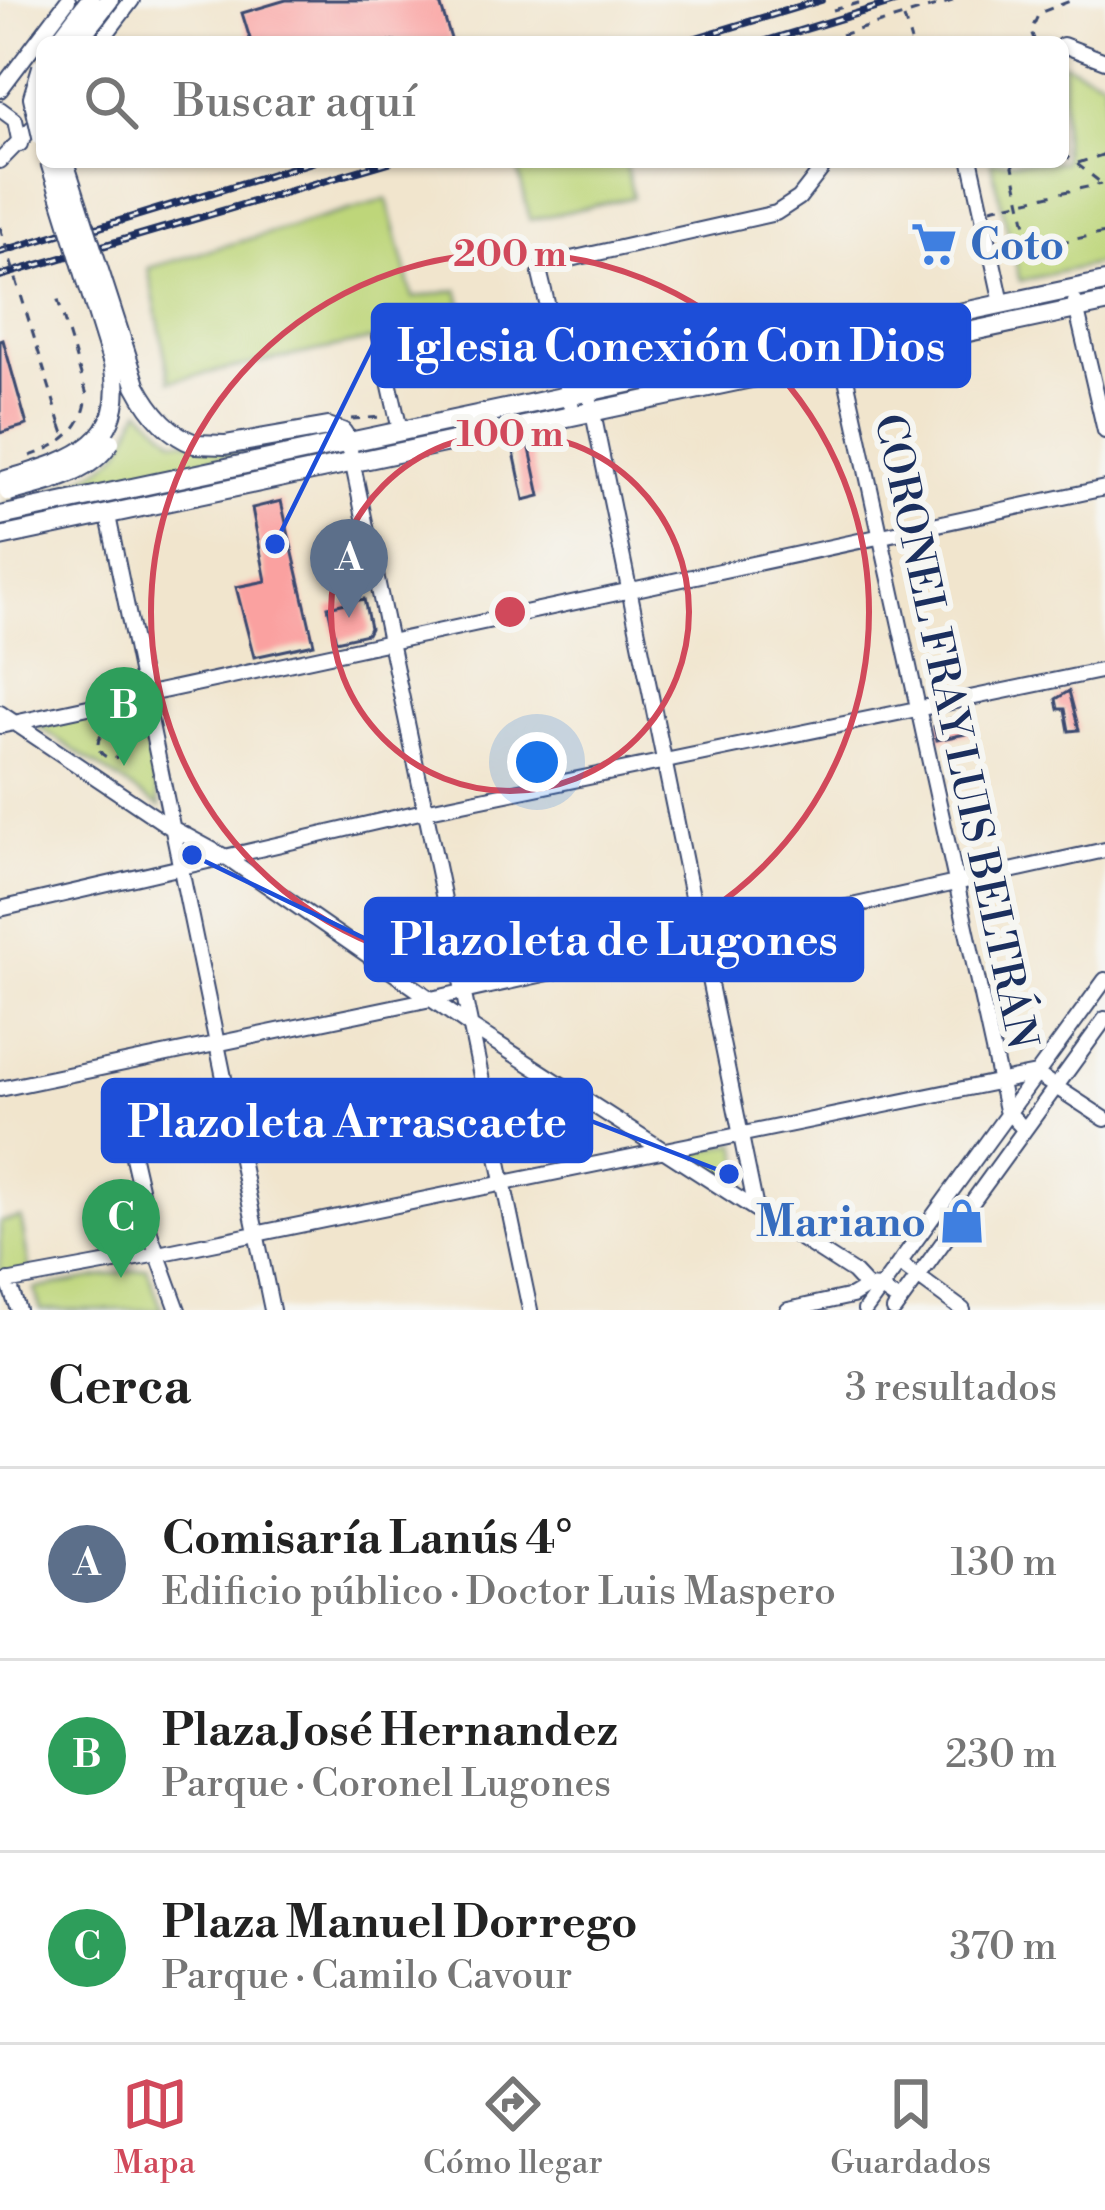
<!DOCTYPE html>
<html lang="es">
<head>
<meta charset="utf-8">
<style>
	body { margin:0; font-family:"Libre Bodoni",serif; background:#f2f2f2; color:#222 }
	.you { position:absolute; left:537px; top:762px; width:42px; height:42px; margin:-30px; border:9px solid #fff; border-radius:50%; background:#1a73e8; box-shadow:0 0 0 18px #1a73e833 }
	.badge { display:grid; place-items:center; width:78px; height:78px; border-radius:50%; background:#d1495b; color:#fff; font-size:39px; font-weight:700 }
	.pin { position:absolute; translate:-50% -99px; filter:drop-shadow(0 3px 6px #0008) }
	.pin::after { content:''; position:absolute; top:63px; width:42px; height:36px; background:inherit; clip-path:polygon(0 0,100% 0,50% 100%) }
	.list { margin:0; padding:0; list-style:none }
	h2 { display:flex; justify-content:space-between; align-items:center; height:156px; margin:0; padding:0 48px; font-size:51px }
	h2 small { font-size:39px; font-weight:400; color:#767676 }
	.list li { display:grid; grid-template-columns:78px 1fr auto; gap:36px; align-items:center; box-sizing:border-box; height:192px; padding:0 48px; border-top:3px solid #e0e0e0 }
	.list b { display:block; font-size:45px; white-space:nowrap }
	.list p { margin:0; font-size:39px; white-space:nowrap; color:#767676 }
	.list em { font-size:39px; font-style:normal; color:#767676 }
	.icon { flex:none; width:66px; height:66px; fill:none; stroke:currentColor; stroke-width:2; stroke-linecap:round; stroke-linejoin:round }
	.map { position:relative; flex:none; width:1105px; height:1310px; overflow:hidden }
	.search { position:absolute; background:#fff; box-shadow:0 3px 9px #0004; left:36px; right:36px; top:36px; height:132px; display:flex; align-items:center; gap:30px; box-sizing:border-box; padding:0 42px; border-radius:18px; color:#767676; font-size:45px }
	.sheet { height:732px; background:#fff }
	nav { display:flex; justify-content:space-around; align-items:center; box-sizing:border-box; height:168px; border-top:3px solid #e0e0e0; background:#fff; font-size:33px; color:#767676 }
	nav a { display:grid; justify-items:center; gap:6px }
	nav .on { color:#d1495b }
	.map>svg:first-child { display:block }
	.green { fill:#bed67a; stroke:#6c826c; stroke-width:3 }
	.building { fill:#faa1a0 }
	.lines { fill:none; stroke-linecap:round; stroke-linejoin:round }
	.minor-casing { stroke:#3b4a6f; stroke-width:18 }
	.major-casing { stroke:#3b4a6f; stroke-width:22 }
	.path { stroke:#3b4a6f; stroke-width:3; stroke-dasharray:9 9; stroke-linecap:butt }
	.minor { stroke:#fff; stroke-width:14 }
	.major { stroke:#fff; stroke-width:18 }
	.rail-casing { stroke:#1b2f5e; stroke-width:8 }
	.rail { stroke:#f6f6f2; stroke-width:3; stroke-dasharray:9; stroke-linecap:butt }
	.major-bridge-casing { stroke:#3b4a6f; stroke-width:22; stroke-linecap:butt }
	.path-bridge { stroke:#3b4a6f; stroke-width:3; stroke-dasharray:9 9; stroke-linecap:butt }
	.major-bridge { stroke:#fff; stroke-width:18 }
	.ring { fill:none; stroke:#d1495b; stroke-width:6 }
	.labels { text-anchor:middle; stroke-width:12; stroke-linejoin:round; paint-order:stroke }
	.shop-label { font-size:42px; font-weight:bold; fill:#366cbe; stroke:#f6f6f2; text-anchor:start }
	.street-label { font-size:42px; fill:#1b2f5e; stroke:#f6f6f2 }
	.centre { fill:#d1495b; stroke:#f6f6f2; stroke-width:6 }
	.ring-label { font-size:36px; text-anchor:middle; font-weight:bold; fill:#d1495b; stroke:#f6f6f2; stroke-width:12; stroke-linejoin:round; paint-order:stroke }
	.leader { fill:none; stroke:#1d4ed8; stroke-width:4.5 }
	.callout-dot { fill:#1d4ed8; stroke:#f6f6f2; stroke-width:4.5 }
	.callout { fill:#1d4ed8; stroke:#1d4ed8; stroke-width:4.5 }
	.callout-label { font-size:45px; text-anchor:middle; font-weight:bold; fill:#fff }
</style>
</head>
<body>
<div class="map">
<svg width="1105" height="1310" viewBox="0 0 1105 1310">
	<rect width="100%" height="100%" fill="#f6f6f2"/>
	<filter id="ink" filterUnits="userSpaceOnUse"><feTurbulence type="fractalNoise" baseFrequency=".00833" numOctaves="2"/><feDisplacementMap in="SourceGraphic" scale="24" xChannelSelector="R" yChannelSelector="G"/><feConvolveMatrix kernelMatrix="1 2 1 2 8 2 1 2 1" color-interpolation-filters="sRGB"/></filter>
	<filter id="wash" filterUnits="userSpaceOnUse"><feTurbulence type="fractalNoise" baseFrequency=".004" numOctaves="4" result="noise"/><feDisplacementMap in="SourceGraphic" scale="48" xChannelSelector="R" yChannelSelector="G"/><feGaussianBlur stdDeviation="2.7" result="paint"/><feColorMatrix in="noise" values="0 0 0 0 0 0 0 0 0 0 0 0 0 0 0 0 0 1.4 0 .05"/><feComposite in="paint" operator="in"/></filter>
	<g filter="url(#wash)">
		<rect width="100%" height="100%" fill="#f1e5cd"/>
		<!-- green -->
		<path class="green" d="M1063,63L1105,81V262L1020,281L991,162H1063Z
			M549,162H625L633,197L530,220L518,169Z
			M387,199L413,298L458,290L466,320L170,381L148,268Z
			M141,409L174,440L284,444L4,503C43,493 91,483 119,452C130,439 131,421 141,409Z
			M138,703L160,807L36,725Z
			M737,1143L747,1193L684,1154Z
			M21,1218L30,1272L0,1277V1222Z
			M147,1268L162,1310H41L34,1289Z"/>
		<g id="blocks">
			<!-- building -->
			<path class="building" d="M286,0H439L452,42H251L242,13Z
				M3,340L27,425L0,433V341Z
				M529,444L540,496L524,500L513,447Z
				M281,501L314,644L254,657L236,587L266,581L252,508Z
				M364,599L370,628L367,634L336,641L328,607Z
				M1069,691L1079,730L1069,731L1065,709H1058L1056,699Z
				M966,715L970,733L937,740L934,726L937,722Z"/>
		</g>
	</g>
	<g filter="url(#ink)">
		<use href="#blocks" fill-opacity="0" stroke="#3b4a6f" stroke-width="3"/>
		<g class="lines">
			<!-- minor casing -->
			<g class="minor-casing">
				<path id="minor" d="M100,42L132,0
					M1063,45L1105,61
					M0,90L68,0
					M0,109L15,120L20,144
					M0,161L42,118
					M971,162L1002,303
					M1075,302L1105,431
					M379,337L400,430
					M840,351L1006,1110L1024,1129
					M591,403L756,1209
					M574,416L540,274L544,265L776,213L799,198L827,162
					M348,441L530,1310
					M108,516L272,1310
					M0,713L170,827L229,859L470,1026L853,1272L867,1287L880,1288L900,1302
					M0,726L1105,488
					M0,909L424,811L1105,670
					M0,1089L431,999L1105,850
					M124,1118L151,1236L178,1310
					M899,1263L963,1310
					M8,1281L18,1310
					M0,1283L158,1254L1036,1074L1105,1119
					M788,1310L852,1296L867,1287
					M865,1310L1105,980
					M894,1310L1105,1019"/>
			</g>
			<!-- major casing -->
			<g class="major-casing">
				<path id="major" d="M58,42L90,0
					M76,42L109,0
					M195,444L225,445L328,427L342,432L348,441
					M0,516L1105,282
					M0,537L1105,303"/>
			</g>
			<!-- path -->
			<path class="path" d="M833,10L869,0
				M904,18L911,42
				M841,35L956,0
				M1035,42L1031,31L1039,13L1073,0
				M1063,153L1105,186
				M1012,162L1031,248
				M1078,163L1105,154
				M991,208L1101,184
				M1007,253L1105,233
				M351,419L383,417
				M61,425L65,437
				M30,456C61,445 84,430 87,395L57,297
				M98 744a14 14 0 1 1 28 0a14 14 0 1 1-28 0Z"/>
			<!-- minor -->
			<use href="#minor" class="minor"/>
			<!-- major -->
			<use href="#major" class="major"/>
			<!-- rail casing -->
			<g class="rail-casing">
				<path id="rail" d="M683,42L821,0
					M763,42L901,0
					M77,234L312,162
					M0,252L92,224
					M0,276L389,162"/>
			</g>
			<!-- rail -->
			<use href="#rail" class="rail"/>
			<!-- major-bridge casing -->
			<g class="major-bridge-casing">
				<path id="major-bridge" d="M42,67L33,97L42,137
					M64,162L136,385C149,410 168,434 195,444
					M0,482C65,462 130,450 113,364L50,162
					M9,492C45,482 88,475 110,442"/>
			</g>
			<!-- path-bridge -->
			<path class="path-bridge" d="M0,227L61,425"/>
			<!-- major-bridge -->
			<use href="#major-bridge" class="major-bridge"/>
		</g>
	</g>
	<!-- distance rings -->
	<g class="ring">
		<circle cx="510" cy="612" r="179"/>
		<circle cx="510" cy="612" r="359"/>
	</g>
	<!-- icons -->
	<defs>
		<g id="supermarket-bare" transform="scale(3.6)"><path d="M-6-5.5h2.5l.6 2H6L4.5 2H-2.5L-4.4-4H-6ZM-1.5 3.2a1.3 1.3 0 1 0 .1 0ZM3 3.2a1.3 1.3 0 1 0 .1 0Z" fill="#3f7fe0" stroke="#f6f6f2" stroke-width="2.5" paint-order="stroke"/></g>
		<g id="shop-bare" transform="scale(3.6)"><path d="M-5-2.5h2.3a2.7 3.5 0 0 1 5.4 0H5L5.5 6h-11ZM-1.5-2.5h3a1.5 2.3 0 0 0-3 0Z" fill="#3f7fe0" stroke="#f6f6f2" stroke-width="2.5" paint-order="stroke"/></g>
	</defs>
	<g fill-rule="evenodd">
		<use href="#supermarket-bare" x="934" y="244"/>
		<use href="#shop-bare" x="962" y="1221"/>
	</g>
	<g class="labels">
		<!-- shop labels -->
		<g class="shop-label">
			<text x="970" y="259">Coto</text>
			<text x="926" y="1236" text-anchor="end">Mariano</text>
		</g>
		<!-- street labels -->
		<g class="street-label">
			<text transform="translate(957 731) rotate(78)" y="15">CORONEL FRAY LUIS BELTRÁN</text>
		</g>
	</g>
	<circle cx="510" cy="612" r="18" class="centre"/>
	<g class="ring-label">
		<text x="510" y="266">200 m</text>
		<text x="510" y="446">100 m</text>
	</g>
	<!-- callouts -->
	<path class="leader" d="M275 544L373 345M192 855L366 939M729 1174L591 1121"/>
	<g class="callout-dot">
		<circle cx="275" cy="544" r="12"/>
		<circle cx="192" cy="855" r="12"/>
		<circle cx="729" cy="1174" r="12"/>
	</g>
	<g class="callout">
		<rect x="373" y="305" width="596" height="81" rx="12"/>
		<rect x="366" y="899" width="496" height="81" rx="12"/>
		<rect x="103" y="1080" width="488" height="81" rx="12"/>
	</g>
	<g class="callout-label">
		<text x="671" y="361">Iglesia Conexión Con Dios</text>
		<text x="614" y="955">Plazoleta de Lugones</text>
		<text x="347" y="1137">Plazoleta Arrascaete</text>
	</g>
</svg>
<div class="you"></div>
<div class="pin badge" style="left:349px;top:618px;background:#5c6f8a">A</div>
<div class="pin badge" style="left:124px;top:766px;background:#2e9e5b">B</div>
<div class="pin badge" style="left:121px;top:1278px;background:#2e9e5b">C</div>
<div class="search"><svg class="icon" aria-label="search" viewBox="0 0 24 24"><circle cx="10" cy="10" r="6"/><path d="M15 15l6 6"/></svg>Buscar aquí</div>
</div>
<section class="sheet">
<h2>Cerca<small>3 resultados</small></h2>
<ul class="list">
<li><span class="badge" style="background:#5c6f8a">A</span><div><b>Comisaría Lanús 4°</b><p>Edificio público · Doctor Luis Maspero</p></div><em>130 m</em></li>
<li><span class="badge" style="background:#2e9e5b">B</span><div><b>Plaza José Hernandez</b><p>Parque · Coronel Lugones</p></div><em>230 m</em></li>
<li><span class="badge" style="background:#2e9e5b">C</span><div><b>Plaza Manuel Dorrego</b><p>Parque · Camilo Cavour</p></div><em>370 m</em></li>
</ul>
</section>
<nav>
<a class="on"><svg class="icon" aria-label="map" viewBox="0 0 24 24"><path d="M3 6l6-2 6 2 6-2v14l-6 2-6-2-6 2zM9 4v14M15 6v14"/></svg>Mapa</a>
<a><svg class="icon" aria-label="directions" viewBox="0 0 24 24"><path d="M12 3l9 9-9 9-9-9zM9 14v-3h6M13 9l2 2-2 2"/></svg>Cómo llegar</a>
<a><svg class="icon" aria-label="saved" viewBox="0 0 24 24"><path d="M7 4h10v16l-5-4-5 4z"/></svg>Guardados</a>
</nav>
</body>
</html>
